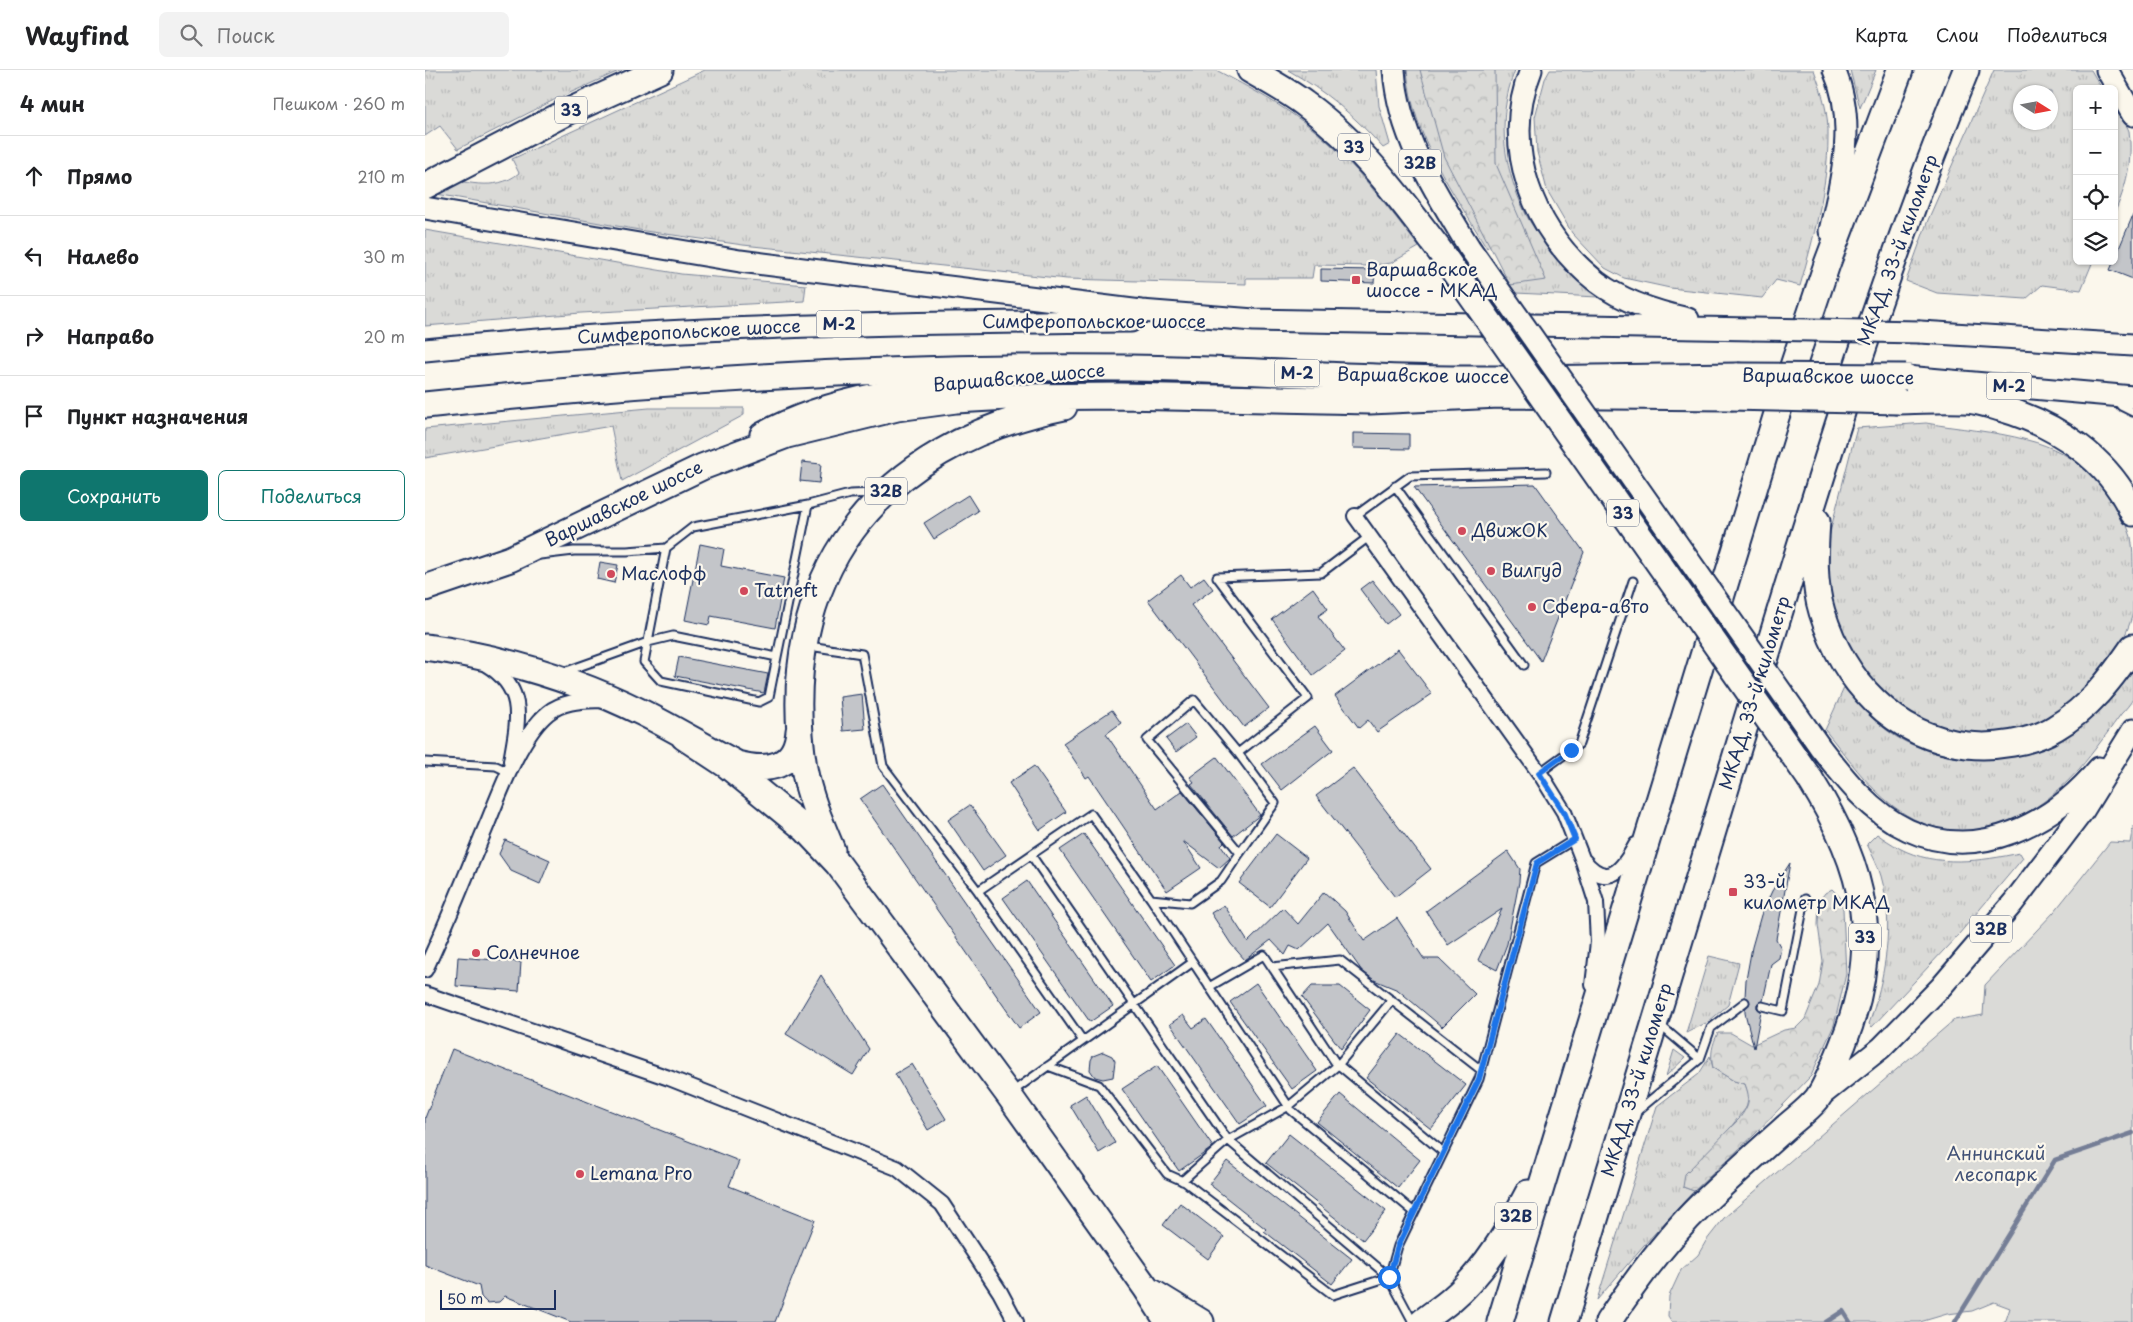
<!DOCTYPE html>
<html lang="ru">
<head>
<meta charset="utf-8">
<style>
	body { margin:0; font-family:"Playpen Sans",sans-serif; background:#f2f2f2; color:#202124 }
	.controls { position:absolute; right:15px; top:15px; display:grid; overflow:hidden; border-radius:8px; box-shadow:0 1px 4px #0004 }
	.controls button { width:45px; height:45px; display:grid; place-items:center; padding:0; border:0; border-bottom:1px solid #e0e0e0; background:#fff; color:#202124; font:25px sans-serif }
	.compass { position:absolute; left:1588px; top:15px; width:45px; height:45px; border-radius:50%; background:#fff; box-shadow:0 1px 4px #0004; rotate:101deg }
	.scale { position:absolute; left:15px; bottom:12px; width:116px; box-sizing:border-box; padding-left:5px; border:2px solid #1b2f5e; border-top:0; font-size:14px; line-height:18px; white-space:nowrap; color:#1b2f5e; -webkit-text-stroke:4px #fbf7ec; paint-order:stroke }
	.stop { position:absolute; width:15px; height:15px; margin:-11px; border:4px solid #1a73e8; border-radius:50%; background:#fff }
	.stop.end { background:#1a73e8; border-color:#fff; box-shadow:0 1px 5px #0008 }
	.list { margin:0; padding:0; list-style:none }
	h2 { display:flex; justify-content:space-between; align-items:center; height:65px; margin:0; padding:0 20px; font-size:21px }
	h2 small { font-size:16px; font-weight:400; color:#757577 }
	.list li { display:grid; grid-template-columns:32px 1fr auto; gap:15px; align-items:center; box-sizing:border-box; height:80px; padding:0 20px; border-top:1px solid #e0e0e0 }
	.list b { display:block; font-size:19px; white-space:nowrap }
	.list em { font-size:16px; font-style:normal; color:#757577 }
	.actions { display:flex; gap:10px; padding:15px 20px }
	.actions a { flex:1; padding:11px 0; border:1px solid #0f766e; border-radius:8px; text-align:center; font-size:18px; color:#0f766e }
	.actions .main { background:#0f766e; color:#fff }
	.icon { flex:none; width:28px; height:28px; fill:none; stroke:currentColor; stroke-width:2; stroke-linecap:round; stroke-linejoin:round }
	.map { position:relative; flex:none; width:1708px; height:1252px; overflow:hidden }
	header { display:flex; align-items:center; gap:30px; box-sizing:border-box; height:70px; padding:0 25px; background:#fff; border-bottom:1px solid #e0e0e0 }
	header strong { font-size:24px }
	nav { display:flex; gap:28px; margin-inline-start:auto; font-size:18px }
	.search { width:350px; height:45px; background:#f2f2f2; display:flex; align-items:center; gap:12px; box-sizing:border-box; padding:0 18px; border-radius:8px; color:#757577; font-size:19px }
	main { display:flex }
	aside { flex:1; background:#fff }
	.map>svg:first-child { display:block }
	.grass { fill:url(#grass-tufts); stroke:#7a849a; fill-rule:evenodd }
	.forest { fill:url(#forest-crowns); stroke:#7a849a }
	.green { fill:#dadad7; stroke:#7a849a }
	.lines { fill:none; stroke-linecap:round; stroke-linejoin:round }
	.stream { stroke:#747e96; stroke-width:4.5 }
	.building { fill:#c3c5c9; stroke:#1b2f5e }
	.lane-casing { stroke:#1b2f5e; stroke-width:11 }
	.street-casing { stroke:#1b2f5e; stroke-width:18 }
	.primary-casing { stroke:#1b2f5e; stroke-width:25 }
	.highway-casing { stroke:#1b2f5e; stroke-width:29 }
	.lane { stroke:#fbf7ec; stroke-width:7 }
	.street { stroke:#fbf7ec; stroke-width:14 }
	.primary { stroke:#fbf7ec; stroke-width:21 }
	.highway { stroke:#fbf7ec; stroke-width:25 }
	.primary-bridge-casing { stroke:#1b2f5e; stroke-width:25; stroke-linecap:butt }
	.highway-bridge-casing { stroke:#1b2f5e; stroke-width:29; stroke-linecap:butt }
	.primary-bridge { stroke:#fbf7ec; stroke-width:21 }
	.highway-bridge { stroke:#fbf7ec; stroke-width:25 }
	.route { stroke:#1a73e8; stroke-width:6 }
	.poi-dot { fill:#d1495b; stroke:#fbf7ec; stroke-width:2 }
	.labels { text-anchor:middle; stroke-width:4.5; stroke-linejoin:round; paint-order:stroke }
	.shield { fill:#fbf7ec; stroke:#5e6b89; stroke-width:1 }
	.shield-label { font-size:16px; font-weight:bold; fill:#1b2f5e }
	.street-label { font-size:18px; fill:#1b2f5e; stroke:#fbf7ec }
	.poi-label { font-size:18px; fill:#1b2f5e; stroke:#fbf7ec; text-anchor:start }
	.park-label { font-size:18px; fill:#415176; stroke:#fbf7ec }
</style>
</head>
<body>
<header>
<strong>Wayfind</strong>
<div class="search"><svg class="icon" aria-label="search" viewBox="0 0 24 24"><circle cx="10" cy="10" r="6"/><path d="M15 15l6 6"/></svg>Поиск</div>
<nav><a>Карта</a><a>Слои</a><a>Поделиться</a></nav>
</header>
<main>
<aside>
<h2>4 мин<small>Пешком · 260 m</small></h2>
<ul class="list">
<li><svg class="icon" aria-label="ahead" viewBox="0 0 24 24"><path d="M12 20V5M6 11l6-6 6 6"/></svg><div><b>Прямо</b></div><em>210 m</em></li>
<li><svg class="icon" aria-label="left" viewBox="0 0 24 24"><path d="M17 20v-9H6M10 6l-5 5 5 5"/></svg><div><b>Налево</b></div><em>30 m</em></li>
<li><svg class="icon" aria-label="right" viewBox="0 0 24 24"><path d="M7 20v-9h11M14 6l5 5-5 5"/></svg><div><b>Направо</b></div><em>20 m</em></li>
<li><svg class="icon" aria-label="arrive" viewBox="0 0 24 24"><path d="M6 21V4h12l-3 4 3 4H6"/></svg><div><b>Пункт назначения</b></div></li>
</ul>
<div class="actions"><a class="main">Сохранить</a><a>Поделиться</a></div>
</aside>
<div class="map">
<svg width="1708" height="1252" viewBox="0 0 1708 1252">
	<defs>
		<pattern id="grass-tufts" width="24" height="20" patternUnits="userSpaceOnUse" patternTransform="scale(1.25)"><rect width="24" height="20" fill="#dadad7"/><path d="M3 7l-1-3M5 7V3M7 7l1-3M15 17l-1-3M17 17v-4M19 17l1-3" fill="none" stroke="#babbbb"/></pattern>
		<pattern id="forest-crowns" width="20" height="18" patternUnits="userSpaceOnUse" patternTransform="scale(1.25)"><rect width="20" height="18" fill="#dadad7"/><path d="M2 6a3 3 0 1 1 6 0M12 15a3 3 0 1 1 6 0" fill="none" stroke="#babbbb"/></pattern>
	</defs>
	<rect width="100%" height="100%" fill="#fbf7ec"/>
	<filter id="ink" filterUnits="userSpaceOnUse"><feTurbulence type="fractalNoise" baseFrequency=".02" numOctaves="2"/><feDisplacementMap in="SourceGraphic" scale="10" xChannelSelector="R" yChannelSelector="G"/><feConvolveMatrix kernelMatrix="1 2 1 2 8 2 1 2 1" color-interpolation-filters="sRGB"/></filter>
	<g filter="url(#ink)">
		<!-- grass -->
		<path class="grass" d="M0,0H196L129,30L33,79L15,56L0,66Z
			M280,0H791C825,18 859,36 889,60C930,93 962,136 994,177L966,193L948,196L889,195L887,208H821V214L642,209L318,175L220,161L0,122L9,106C38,111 70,123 94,103L87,89Z
			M863,0H951L954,36L965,74L958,78C929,45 901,22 863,0Z
			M982,0H1090C1070,51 1079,103 1104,150C1121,180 1148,204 1173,227L1091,223L1082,210L1092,199L1085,157L1062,178C1028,122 987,66 982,0Z
			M1125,0H1389C1397,22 1404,44 1403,68C1403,117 1388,169 1375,216L1351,210L1337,228L1245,218L1199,208L1180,198L1147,163L1122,120L1112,82L1110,47L1120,9Z
			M1425,0H1451L1435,38Z
			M1569,0H1666L1677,19H1652V191H1668L1656,220L1617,215L1601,229L1512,223L1481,211L1503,150ZM1596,22H1626V52H1596Z
			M1689,38C1694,45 1701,53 1704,61C1708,90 1701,118 1689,144Z
			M0,160L256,204L381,215L379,231L156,243L0,256Z
			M224,338H319V345L197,411L186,356L0,388V359Z
			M1501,353C1534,359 1569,361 1602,370C1652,382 1691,418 1706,467C1708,478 1708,489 1708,500C1708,513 1708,529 1708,542C1702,569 1684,594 1666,614C1661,620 1656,626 1650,631C1628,648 1587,666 1560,666C1526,665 1491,651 1465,630C1429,602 1404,543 1401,499C1400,478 1407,455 1412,435C1419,409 1425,383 1432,358Z
			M1708,599C1708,607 1708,621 1708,629C1705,634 1700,640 1696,644C1686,658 1675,673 1664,687C1617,748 1539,790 1468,736C1442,716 1421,686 1400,660L1419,618C1437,638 1456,660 1481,672C1567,712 1660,679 1708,599Z
			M1452,764C1459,769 1467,774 1474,778C1511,798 1557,791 1595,783L1598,788L1534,864L1447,957L1444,954C1460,908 1470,855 1456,806C1453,795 1447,785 1442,774Z
			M1284,886L1314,893L1303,935L1283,952L1261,963Z
			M1249,980L1260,988L1241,1006Z
			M1285,986L1288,998L1309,1011L1320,1014L1324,1025L1321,1038L1258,1117L1269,1121L1219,1175L1172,1230L1232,1036L1274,1004Z"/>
		<!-- forest -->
		<path class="forest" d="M995,0H1070L1071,94L1121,210L1085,215L1019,87Z
			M1407,819L1415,827L1418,839L1421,904L1409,955L1386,1006L1328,1066L1269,1121L1258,1117L1260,1104L1314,1049C1324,1035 1326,1030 1320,1014L1309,1011L1288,998C1285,984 1287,975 1293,963H1306L1327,975L1359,960L1371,958L1380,949L1394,915L1398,891L1393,855L1394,831L1400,823Z"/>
		<!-- green -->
		<path class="green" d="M1708,756V1252H1578L1581,1250L1585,1238L1569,1232L1547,1241L1522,1244L1495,1252H1247L1243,1246L1244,1226L1256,1200L1273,1185L1281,1171L1299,1148L1529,950L1558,945L1560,915L1629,842L1685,772L1705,773Z"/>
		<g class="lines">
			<!-- stream -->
			<path class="stream" d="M1401,1252L1418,1241L1425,1252
				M1530,1252L1630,1090L1708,1063"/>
		</g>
		<!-- building -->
		<path class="building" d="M1708,145V209L1685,200Z
			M896,199L950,200L949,213L896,211Z
			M928,363L984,364V379L928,378Z
			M377,392L396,394L394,413L375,411Z
			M1110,414L1159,482L1116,591L989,417Z
			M543,425L553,441L509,469L499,453Z
			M275,474L299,479L296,496L359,508L350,558L286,546L284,555L260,550Z
			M175,492L193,495L189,513L172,509Z
			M756,505L765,517L779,507L788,519L766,535L844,638L819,657L723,530Z
			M947,510L974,544L961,554L935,519Z
			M888,518L903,539L893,546L920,581L888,605L847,549Z
			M973,579L1007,624L952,662L943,650L934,658L910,626Z
			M254,587L343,604L339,623L250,606Z
			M437,624L440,659L418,661L415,627Z
			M687,640L696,653L681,664L732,739L757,721L799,772L796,775L805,788L794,798L758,771L776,798L742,821L664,706L661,708L650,691L638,673Z
			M761,654L771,667L751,682L741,669Z
			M890,656L908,680L857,720L837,694Z
			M792,687L835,745L808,766L766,714L769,712L765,707Z
			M609,696L641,742L615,760L584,713Z
			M928,698L1006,799L970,827L891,726Z
			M457,714L616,942L594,958L435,729Z
			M545,735L581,785L558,801L523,750Z
			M659,764L750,895L726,912L635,780Z
			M851,764L882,788L845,837L814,813Z
			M80,770L125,790L115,814L86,801L74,784Z
			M1083,781L1095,799L1094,812L1082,874L1072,900L1053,890L1077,839L1023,875L1001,841Z
			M1365,793L1351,869L1356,878L1354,888L1346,894L1338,931L1332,934V938L1336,941L1329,978L1320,943V939L1325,932L1320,927L1321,910L1327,877L1336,845L1347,821Z
			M602,811L688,936L665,952L578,828Z
			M899,822L920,841L939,871L972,848L999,889H1014L1050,924L1017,957L973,920L949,910L937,901L903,853L874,880L865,876L860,885L846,870L820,890L806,874L786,843L799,835L823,872L858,838L873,854Z
			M33,887L96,892L94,921L31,916Z
			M396,905L444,979L428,1005L361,964Z
			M831,913L892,1001L867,1019L805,932Z
			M887,916H915L945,940L916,979L877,927Z
			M758,945L768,958L781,949L842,1036L815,1054L745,954Z
			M975,964L1041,1015L1006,1059L941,1008Z
			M27,979L314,1091L304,1116L390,1150L350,1252H146L80,1226L74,1232L62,1233L56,1227L54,1216L0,1195V1048Z
			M678,982L687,986L690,991L688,1007L678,1009L670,1007L665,1000L666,990L668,986Z
			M487,994L521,1049L503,1060L470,1004Z
			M732,996L788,1077L754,1101L697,1019Z
			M915,1024L995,1090L973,1118L892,1052Z
			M661,1025L690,1073L674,1083L645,1035Z
			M864,1064L961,1141L938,1170L841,1093Z
			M802,1091L927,1189L907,1214L839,1161L841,1159L784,1114Z
			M755,1133L799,1167L783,1189L738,1155Z"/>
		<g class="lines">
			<!-- lane casing -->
			<g class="lane-casing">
				<path id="lane" d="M1692,331L1696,336L1708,342
					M970,416L1099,595
					M930,446L985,406L1121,402
					M241,478L219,592L236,611L334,632L344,627L352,587
					M115,485L149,481H202L241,478L268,457L383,435L425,424L453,423
					M384,576L437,584L458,696L553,821L666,744L726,829L765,833L796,811L815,783
					M139,602L223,572L248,566L352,587L383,435
					M813,683L850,733L815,783L722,670L769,630L813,683L883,628L792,507L896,503L945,466
					M0,692L71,696L84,702
					M1114,703L1154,674L1208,511
					M606,785L803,1070L964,1207
					M553,821L658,971
					M726,829L866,1040L989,1142
					M847,897L915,890L1056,1000
					M784,917L839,885L910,992L1018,1082
					M1337,936L1358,941L1380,829
					M1235,955L1275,989
					M623,996L674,1015L742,1104L760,1112L908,1225L964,1207
					M587,1022L768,892
					M1211,1042L1275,989L1286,958L1320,932
					M757,1111L803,1070L864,1036L913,995L967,930
					M988,1252L964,1207L973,1176L1054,1009L1111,793L1150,769"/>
			</g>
			<!-- street casing -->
			<g class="street-casing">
				<path id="street" d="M930,446L1118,708L1139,742L1158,791L1171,832L1173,872L1168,915
					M61,594C102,619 93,650 86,691
					M1159,791C1183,820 1198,799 1211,775
					M0,900C23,852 42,802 63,752C76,720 96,665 123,643C139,630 159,631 178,630
					M0,924L244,1008L472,1098L517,1134L575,1222L591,1252"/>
			</g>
			<!-- primary casing -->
			<g class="primary-casing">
				<path id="primary" d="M969,0C974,67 1010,121 1044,177
					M1106,0C1075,77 1108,162 1172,212C1198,232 1232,242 1263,249
					M1682,0L1708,45
					M0,138L315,191L716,241L829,250L1327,259
					M1405,161C1417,109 1432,51 1409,0
					M1495,262L1708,275
					M0,280C234,256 471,253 706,251
					M1481,307L1708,327
					M336,364C406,325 494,315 572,309
					M1395,677C1419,708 1446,743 1483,760C1554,793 1628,753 1674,698
					M1394,1027L1456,978L1516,917L1588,833L1658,741L1708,660"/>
			</g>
			<!-- highway casing -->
			<g class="highway-casing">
				<path id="highway" d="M825,0C844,11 863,21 880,34C933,72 973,125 1012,177
					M0,116L140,43L235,0
					M1473,331C1496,331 1527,328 1549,331C1558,332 1567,336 1575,338C1631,354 1684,389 1708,443
					M0,335C234,310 470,295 705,298C818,299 930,309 1042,309C1132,309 1222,307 1313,306
					M1392,451C1390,481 1388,513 1397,542C1418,610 1468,667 1542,675C1569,678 1606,673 1630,658C1664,638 1686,609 1708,577
					M0,518L85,489L277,397L362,365L472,338L531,330L583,327L696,326L945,331L1074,325L1306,327
					M0,577C76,587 149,609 218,643C250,659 281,678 312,694C343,702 371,698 374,661
					M259,667L303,696L380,759L413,794L583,1024L721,1218L743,1252
					M407,780C396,754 384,726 379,698C349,506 452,375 639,337
					M727,1222L776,1252
					M997,1252C1007,1244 1018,1237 1027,1229C1060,1201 1083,1161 1103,1123
					M1075,1252L1351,347L1402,194L1475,0
					M1139,1252C1202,1043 1266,834 1329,626C1393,415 1457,204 1541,0
					M1183,1252C1211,1210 1241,1169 1277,1134C1303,1109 1331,1084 1358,1060C1369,1050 1383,1040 1392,1029C1401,1017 1412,989 1418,974C1458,874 1441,798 1385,709"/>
			</g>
			<!-- lane -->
			<use href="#lane" class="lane"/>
			<!-- street -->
			<use href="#street" class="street"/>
			<!-- primary -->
			<use href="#primary" class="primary"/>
			<!-- highway -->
			<use href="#highway" class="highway"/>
			<!-- primary-bridge casing -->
			<g class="primary-bridge-casing">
				<path id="primary-bridge" d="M1044,177L1395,677
					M1327,259L1495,262"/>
			</g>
			<!-- highway-bridge casing -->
			<g class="highway-bridge-casing">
				<path id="highway-bridge" d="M1012,177L1385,709
					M1313,306L1481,307
					M1306,327L1473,331"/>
			</g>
			<!-- primary-bridge -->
			<use href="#primary-bridge" class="primary-bridge"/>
			<!-- highway-bridge -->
			<use href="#highway-bridge" class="highway-bridge"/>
		</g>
	</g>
	<g class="lines" filter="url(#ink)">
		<!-- route -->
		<path class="route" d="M964,1207L973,1176L1054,1009L1112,793L1150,769L1139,742L1114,703L1146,680"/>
	</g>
	<!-- markers -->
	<g class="poi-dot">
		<rect x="926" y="205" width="10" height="10" rx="2.5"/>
		<circle cx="1037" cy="461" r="5"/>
		<circle cx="1066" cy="501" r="5"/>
		<circle cx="186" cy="504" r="5"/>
		<circle cx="319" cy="521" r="5"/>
		<circle cx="1107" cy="537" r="5"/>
		<rect x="1303" y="817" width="10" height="10" rx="2.5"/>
		<circle cx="51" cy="883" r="5"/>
		<circle cx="155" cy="1104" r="5"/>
	</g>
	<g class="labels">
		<!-- shield labels -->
		<g class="shield">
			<rect x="130" y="26.5" width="32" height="27" rx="4"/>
			<rect x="913" y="63.5" width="32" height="27" rx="4"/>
			<rect x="974" y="79.5" width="42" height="27" rx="4"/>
			<rect x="391.5" y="240.5" width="45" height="27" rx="4"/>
			<rect x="849.5" y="289.5" width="45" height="27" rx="4"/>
			<rect x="1561.5" y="302.5" width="45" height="27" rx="4"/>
			<rect x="440" y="407.5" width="42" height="27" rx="4"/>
			<rect x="1182" y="429.5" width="32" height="27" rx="4"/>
			<rect x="1545" y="845.5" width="42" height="27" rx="4"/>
			<rect x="1424" y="853.5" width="32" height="27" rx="4"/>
			<rect x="1070" y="1132.5" width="42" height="27" rx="4"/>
		</g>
		<g class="shield-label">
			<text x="146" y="46">33</text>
			<text x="929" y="83">33</text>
			<text x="995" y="99">32B</text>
			<text x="414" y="260">М-2</text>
			<text x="872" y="309">М-2</text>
			<text x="1584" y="322">М-2</text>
			<text x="461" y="427">32B</text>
			<text x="1198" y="449">33</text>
			<text x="1566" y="865">32B</text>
			<text x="1440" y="873">33</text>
			<text x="1091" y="1152">32B</text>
		</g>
		<!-- street labels -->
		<g class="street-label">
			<text transform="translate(1473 180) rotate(-70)" y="6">МКАД, 33-й километр</text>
			<text x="669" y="258">Симферопольское шоссе</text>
			<text transform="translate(264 262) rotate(-3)" y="6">Симферопольское шоссе</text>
			<text transform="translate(998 306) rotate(1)" y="6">Варшавское шоссе</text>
			<text transform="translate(1403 307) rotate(1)" y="6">Варшавское шоссе</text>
			<text transform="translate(594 308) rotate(-5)" y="6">Варшавское шоссе</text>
			<text transform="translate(199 434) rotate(-26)" y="6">Варшавское шоссе</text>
			<text transform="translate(1330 623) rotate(-73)" y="6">МКАД, 33-й километр</text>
			<text transform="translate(1212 1010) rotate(-73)" y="6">МКАД, 33-й километр</text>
		</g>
		<!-- poi labels -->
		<g class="poi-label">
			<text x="941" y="206">Варшавское<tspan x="941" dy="21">шоссе - МКАД</tspan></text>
			<text x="1047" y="467">ДвижОК</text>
			<text x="1076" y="507">Вилгуд</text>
			<text x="196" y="510">Маслофф</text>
			<text x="329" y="527">Tatneft</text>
			<text x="1117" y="543">Сфера-авто</text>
			<text x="1318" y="818">33-й<tspan x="1318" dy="21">километр МКАД</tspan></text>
			<text x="61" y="889">Солнечное</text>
			<text x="165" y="1110">Lemana Pro</text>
		</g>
		<!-- park labels -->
		<g class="park-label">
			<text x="1571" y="1090">Аннинский<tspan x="1571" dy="21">лесопарк</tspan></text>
		</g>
	</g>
</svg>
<div class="controls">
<button>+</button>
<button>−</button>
<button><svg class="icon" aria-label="locate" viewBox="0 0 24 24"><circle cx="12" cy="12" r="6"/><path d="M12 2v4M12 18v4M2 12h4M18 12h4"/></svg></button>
<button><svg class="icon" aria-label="layers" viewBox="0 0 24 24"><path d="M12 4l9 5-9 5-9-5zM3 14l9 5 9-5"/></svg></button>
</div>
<svg class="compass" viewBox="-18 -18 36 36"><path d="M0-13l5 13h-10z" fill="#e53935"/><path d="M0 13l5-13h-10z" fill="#757577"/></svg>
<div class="scale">50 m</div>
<div class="stop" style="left:964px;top:1207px"></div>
<div class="stop end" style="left:1146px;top:680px"></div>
</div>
</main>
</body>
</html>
